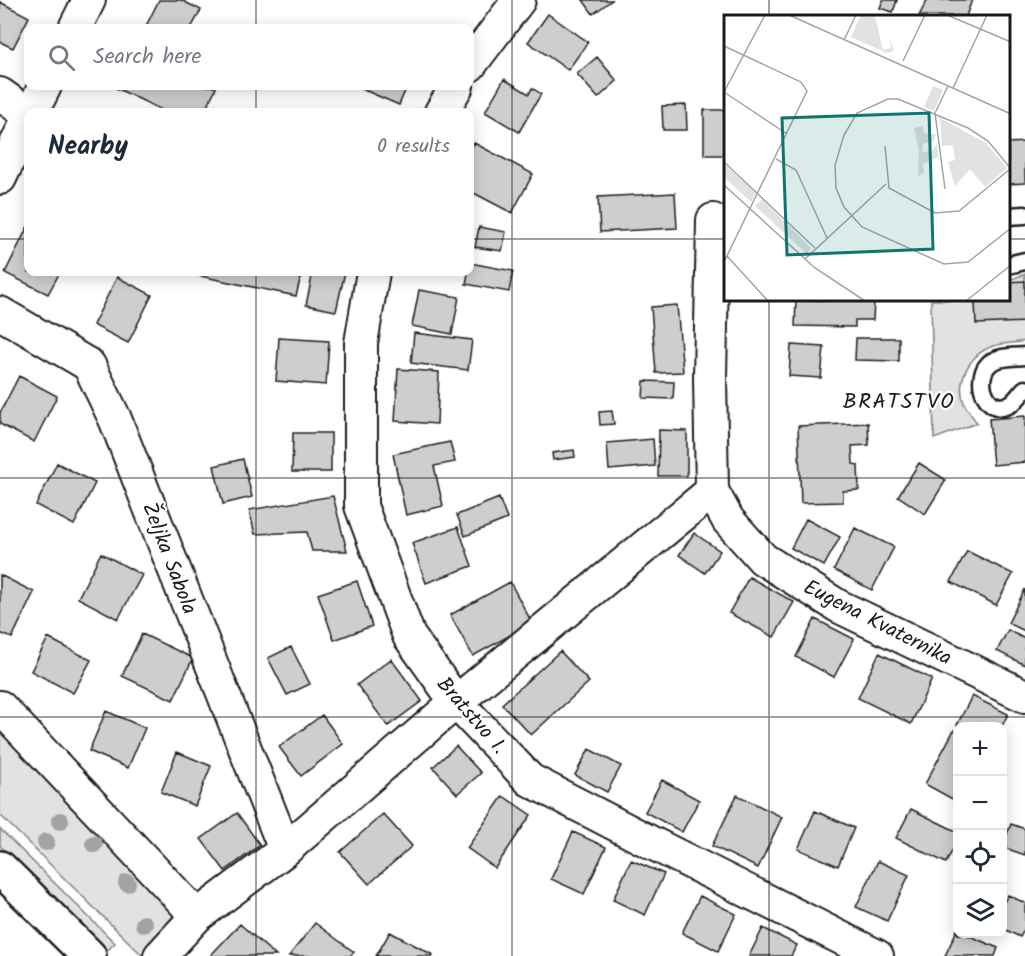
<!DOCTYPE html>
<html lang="en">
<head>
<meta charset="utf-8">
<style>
	body { margin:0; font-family:Kalam,sans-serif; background:#f6f6f7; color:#1f2937 }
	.controls { position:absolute; right:18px; bottom:18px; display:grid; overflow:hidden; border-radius:12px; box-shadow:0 3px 15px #0003 }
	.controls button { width:54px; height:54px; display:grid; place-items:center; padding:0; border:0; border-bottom:2px solid #e0e1e3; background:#fff; color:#1f2937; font:30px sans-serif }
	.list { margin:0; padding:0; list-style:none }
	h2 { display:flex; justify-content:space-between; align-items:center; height:78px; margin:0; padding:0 24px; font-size:26px }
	h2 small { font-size:20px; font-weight:400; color:#747a83 }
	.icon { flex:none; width:33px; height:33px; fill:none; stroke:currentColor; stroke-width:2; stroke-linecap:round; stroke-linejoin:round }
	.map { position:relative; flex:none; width:1025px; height:956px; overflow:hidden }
	.search { position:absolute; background:#fff; box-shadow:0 3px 15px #0003; left:24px; top:24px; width:450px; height:66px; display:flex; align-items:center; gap:15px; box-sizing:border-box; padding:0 21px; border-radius:12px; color:#747a83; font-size:22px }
	.panel { position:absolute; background:#fff; box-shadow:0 3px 15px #0003; left:24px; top:108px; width:450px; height:168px; border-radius:12px }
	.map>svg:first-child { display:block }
	.green { fill:#e2e2e2; stroke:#7f7f7f; stroke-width:1.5 }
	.building { fill:#cecece; stroke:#1c1c1c; stroke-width:1.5 }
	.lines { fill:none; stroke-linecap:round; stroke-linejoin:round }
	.lane-casing { stroke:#1c1c1c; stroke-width:21 }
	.street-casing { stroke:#1c1c1c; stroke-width:36 }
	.secondary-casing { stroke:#1c1c1c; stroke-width:38 }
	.lane { stroke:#fff; stroke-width:16 }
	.street { stroke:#fff; stroke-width:32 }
	.secondary { stroke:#fff; stroke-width:33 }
	.tree { fill:#a3a3a3 }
	.grid { fill:none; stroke:#1c1c1c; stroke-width:1.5; stroke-opacity:0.55 }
	.labels { text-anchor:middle; stroke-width:4.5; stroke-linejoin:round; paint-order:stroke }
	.street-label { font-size:21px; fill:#1c1c1c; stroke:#fff }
	.neighbourhood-label { font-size:22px; letter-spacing:1.5px; fill:#1c1c1c; stroke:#fff }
	.inset-road { fill:none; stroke:#a4a4a4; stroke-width:1.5 }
	.view { fill:#0f766e; fill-opacity:0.15; stroke:#0f766e; stroke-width:3 }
	.inset-edge { fill:none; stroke:#1c1c1c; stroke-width:3 }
</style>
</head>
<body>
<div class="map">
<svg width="1025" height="956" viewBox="0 0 1025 956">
	<rect width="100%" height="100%" fill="#fff"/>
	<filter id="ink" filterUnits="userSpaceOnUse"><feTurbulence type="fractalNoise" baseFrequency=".0167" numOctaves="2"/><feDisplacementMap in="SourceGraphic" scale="12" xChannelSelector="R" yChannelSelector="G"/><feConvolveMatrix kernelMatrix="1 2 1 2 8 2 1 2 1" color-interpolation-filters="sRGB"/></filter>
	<g filter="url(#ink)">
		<!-- green -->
		<path class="green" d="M1025,274V341C1016,343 1006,343 997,345C972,351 955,378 964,403C967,410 973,417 977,423L934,439L931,300H1008L1009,280Z
			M0,721L172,906L173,926L149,956H143L0,815Z
			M0,829L115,943L107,951L0,846Z"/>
		<!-- building -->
		<path class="building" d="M159,0H181L201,10L191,28H145Z
			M583,0H612L593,14Z
			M883,0H897L893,12L880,8Z
			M927,0H972L966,16H919Z
			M0,2L29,17L13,48L0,42Z
			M548,14L588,42L568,70L528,42Z
			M597,57L617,81L598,98L577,74Z
			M504,79L529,94L532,88L541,94L519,132L485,112Z
			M115,86H211L216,88L204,112H166L114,87Z
			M355,86H393L405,91L399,105Z
			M686,105L687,130H663L662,106Z
			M704,110H725V155H704Z
			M1025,142V183L1008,184V143Z
			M474,143L533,174L512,213L470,191V152Z
			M675,193L677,228L600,232L598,197Z
			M28,226V272H60L48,294L5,273Z
			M479,227L506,232L502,251L475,247Z
			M470,263L513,271L509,292L466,284Z
			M195,272H302L296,296L195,275Z
			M313,272H345L336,311L306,305Z
			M117,277L152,295L128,343L93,325Z
			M1025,281V322L976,324L975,300H1008V282Z
			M419,290L459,297L452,334L412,326Z
			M796,300H874L873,320H855V327L795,326Z
			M677,305L683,372L656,373L651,307Z
			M414,333L472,340L468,370L411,363Z
			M279,338L329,341L326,385L276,381Z
			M856,338H899V361L855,360Z
			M791,345L824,347L821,378L789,376Z
			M398,369L439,372L437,424L395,421Z
			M19,376L57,396L34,442L0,424V413Z
			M644,381L674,382L673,399L643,398Z
			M612,411L614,424L600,425L599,412Z
			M1025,416V462L993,465L989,419Z
			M868,423L869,445L852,446L853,464L858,465L859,490L843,491V502L801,503L798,426Z
			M659,430L687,431V476H658Z
			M293,433H331V472H292Z
			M653,439L655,466L609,470L607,443Z
			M450,442L455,462L434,466L443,506L406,515L393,454Z
			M574,450L575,457L553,460L552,453Z
			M243,459L252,497L223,504L214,466Z
			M57,463L95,483L74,525L36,505Z
			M919,463L946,480L925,514L898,496Z
			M333,496L347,551H312L307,532L255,534L249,510Z
			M499,498L507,519L465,536L457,515Z
			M806,519L840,537L824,566L791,548Z
			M458,527L472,566L426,583L412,543Z
			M855,528L894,547L872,590L834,570Z
			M694,533L720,551L705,573L679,555Z
			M967,551L1013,574L996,605L951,582Z
			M101,553L142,575L118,619L78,598Z
			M0,575L34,592L12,638L0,633Z
			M749,577L794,602L774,637L729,613Z
			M357,581L372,626L334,640L318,594Z
			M510,582L532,623L473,656L450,615Z
			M1025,589V631L1008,623Z
			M815,619L854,639L834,677L796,657Z
			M1008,630L1025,639V665L997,651Z
			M142,634L193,658L173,700L122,676Z
			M48,638L91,660L73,693L31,671Z
			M291,647L310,684L287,695L268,658Z
			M560,651L589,682L531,735L502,704Z
			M879,653L932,679L911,724L858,698Z
			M391,659L422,701L388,726L357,685Z
			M972,696L1008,714L1002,726L957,725Z
			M106,711L145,728L128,768L89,751Z
			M322,715L343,744L301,776L279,747Z
			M954,730L958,732V797L956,801L925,784Z
			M456,746L481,773L457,794L433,767Z
			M589,749L621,766L607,792L575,775Z
			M177,752L211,766L195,806L161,792Z
			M662,780L699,800L682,832L645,812Z
			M737,795L782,817L758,868L712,846Z
			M503,796L531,815L495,868L467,848Z
			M911,809L958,832V839L946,863L896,838Z
			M815,811L854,828L838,866L798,849Z
			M237,813L260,845L225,871L201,839Z
			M383,814L412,846L369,884L340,852Z
			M1011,824L1025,829V855L1002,847Z
			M573,832L606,847L584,894L551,879Z
			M631,860L664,874L645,915L613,900Z
			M878,861L909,875L887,921L856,907Z
			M1008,895L1025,903V928L1020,937L1002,928V905Z
			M700,896L736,914L718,951L682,933Z
			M315,923L354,952L350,956H289Z
			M240,924L276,956H210Z
			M763,928L797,945L791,956H749Z
			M957,930L958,934H965L998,948L995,956H945Z
			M390,932L433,955L432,956H376Z"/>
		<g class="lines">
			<!-- lane casing -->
			<g class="lane-casing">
				<path id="lane" d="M1008,216L1025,215
					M1008,265L1025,261
					M1025,356C1014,357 997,356 989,364C972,381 989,419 1012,403C1017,399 1021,393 1025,389"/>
			</g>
			<!-- street casing -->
			<g class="street-casing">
				<path id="street" d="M75,28L89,0
					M470,65L519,0
					M0,94L28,114
					M32,112L45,86
					M441,112L457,86
					M0,178L28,119
					M713,220L710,378L712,491L728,520L763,559L838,606L1025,696
					M373,272L361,343V506L409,636L456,702L530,780L648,841L877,956
					M0,313L89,365L115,419L285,850
					M0,707L197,916
					M160,956L197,916L285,850L456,702L712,491"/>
			</g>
			<!-- secondary casing -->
			<g class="secondary-casing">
				<path id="secondary" d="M0,868L89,956"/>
			</g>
			<!-- lane -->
			<use href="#lane" class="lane"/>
			<!-- street -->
			<use href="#street" class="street"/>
			<!-- secondary -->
			<use href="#secondary" class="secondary"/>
		</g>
		<!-- trees -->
		<g class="tree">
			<circle cx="60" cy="821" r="9"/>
			<circle cx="46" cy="842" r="9"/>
			<circle cx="94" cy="844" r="9"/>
			<circle cx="127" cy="883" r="9"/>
			<circle cx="144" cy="924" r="9"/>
		</g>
	</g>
	<!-- grid -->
	<path class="grid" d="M256,0V28M512,0V956M769,0V16M256,86V112M0,239H28M470,239H725M1008,239H1025M256,272V956M769,300V956M0,478H1025M0,717H1025"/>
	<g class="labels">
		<!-- street labels -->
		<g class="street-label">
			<text transform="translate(170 558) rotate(69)" y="7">Željka Sabola</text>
			<text transform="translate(878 622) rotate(27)" y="7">Eugena Kvaternika</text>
			<text transform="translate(472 715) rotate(49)" y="7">Bratstvo I.</text>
		</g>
		<!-- neighbourhood labels -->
		<g class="neighbourhood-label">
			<text x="899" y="408">BRATSTVO</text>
		</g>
	</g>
	<!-- overview -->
	<g transform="translate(724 15)">
		<rect width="286" height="286" fill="#fff"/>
		<path d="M137,0L151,1L159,35L167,33L166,24L170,36L163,38L127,22ZM209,71L219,75L210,96L200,92ZM216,103L262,128L283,153L261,172L246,154L231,171L224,147L231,145L229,130L218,131ZM199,111L200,118L212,119L210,126L199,129L198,137L208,136L213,129L214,142L199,149L200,158L194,161L195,136L190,113ZM0,149L32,178L27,187L0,162ZM38,184L87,233L83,239L31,191Z" fill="#e2e2e2"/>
		<path class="inset-road" d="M65,0L287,99M223,0L287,27M120,25L132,0M0,31L77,67L83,76L0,247M179,46L201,0M229,73L263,0M0,77L41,0M0,77L63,119M161,131L165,173L211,198L235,196L286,154M52,144L72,155L103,223M0,147L91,233M287,154L264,126L244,113L174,84H164L133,98L120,120L111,150L112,173L120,192L138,212L220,249L244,247L287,213M0,170L91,253L141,286M221,174L211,98L224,71M3,241L44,286M81,244L162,169M242,286L287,250"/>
		<path class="view" d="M205,98L209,234L63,240L58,103Z"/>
		<rect width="286" height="286" class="inset-edge"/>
	</g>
</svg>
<div class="controls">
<button>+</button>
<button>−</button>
<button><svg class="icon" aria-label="locate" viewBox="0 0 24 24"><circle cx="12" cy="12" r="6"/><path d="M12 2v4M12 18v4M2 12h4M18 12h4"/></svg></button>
<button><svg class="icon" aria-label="layers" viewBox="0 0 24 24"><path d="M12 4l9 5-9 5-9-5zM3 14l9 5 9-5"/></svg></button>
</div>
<div class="search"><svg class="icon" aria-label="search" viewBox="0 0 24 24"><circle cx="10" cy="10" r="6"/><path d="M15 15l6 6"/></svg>Search here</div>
<section class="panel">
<h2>Nearby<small>0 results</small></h2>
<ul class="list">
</ul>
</section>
</div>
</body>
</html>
